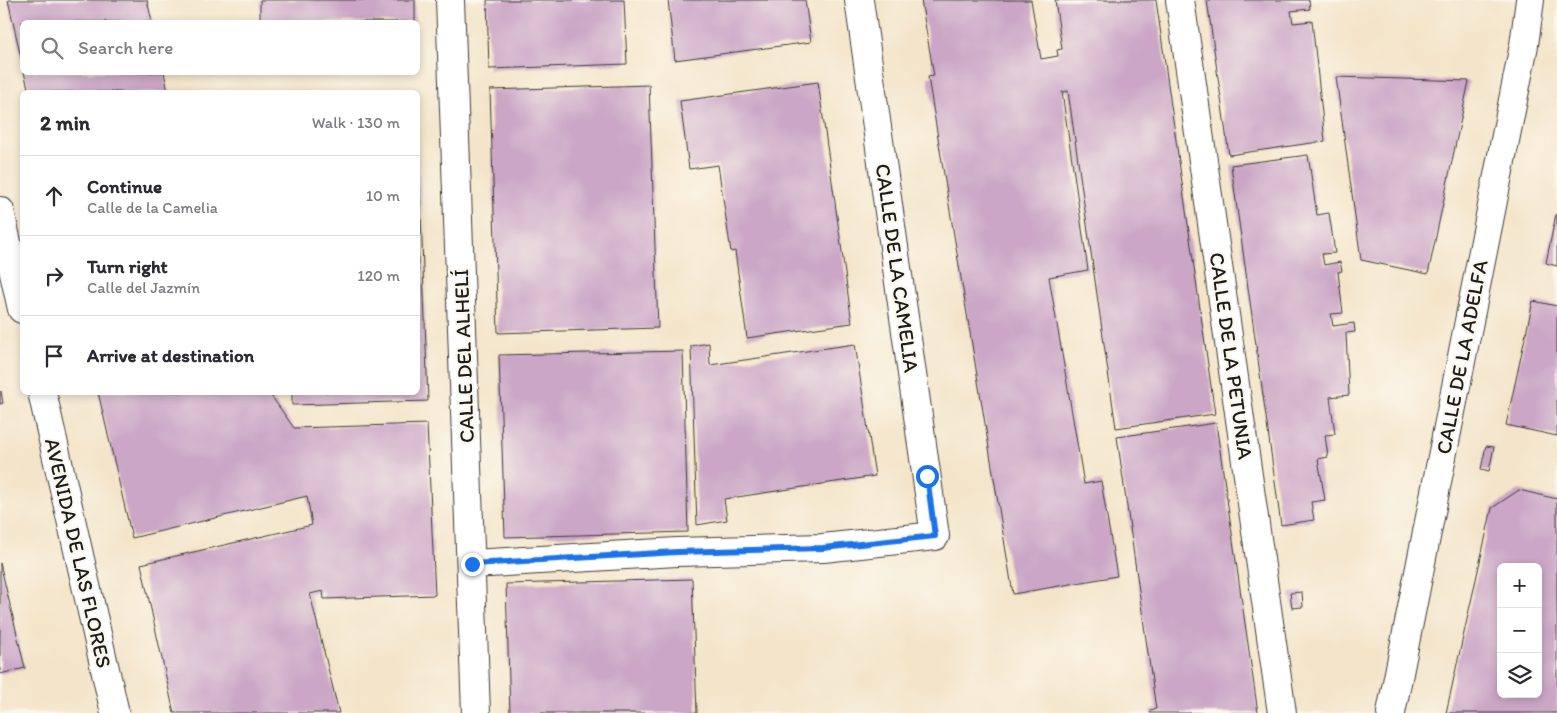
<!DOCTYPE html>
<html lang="en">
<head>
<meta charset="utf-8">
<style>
	body { margin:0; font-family:Itim,sans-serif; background:#f7f7f7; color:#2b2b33 }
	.controls { position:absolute; right:15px; bottom:15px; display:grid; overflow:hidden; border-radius:8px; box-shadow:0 2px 8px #0003 }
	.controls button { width:45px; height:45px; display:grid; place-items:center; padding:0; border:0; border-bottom:1px solid #e1e1e2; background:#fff; color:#2b2b33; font:25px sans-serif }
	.stop { position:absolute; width:15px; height:15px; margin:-11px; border:4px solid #1a73e8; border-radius:50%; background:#fff }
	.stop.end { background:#1a73e8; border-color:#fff; box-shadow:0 1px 5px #0008 }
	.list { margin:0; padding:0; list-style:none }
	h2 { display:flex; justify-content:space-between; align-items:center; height:65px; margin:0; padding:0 20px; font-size:21px }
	h2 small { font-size:16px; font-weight:400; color:#7c7c81 }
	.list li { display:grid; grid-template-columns:32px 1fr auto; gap:15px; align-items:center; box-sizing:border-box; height:80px; padding:0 20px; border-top:1px solid #e1e1e2 }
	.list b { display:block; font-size:19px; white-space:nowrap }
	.list p { margin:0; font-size:16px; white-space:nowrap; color:#7c7c81 }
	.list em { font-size:16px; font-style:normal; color:#7c7c81 }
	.icon { flex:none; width:28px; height:28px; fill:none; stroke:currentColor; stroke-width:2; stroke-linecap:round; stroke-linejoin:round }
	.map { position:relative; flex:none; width:1557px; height:713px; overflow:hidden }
	.search { position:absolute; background:#fff; box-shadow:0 2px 8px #0003; left:20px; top:20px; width:400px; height:55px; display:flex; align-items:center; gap:12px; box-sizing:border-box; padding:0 18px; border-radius:8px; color:#7c7c81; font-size:19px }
	.panel { position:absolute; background:#fff; box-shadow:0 2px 8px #0003; left:20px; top:90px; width:400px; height:305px; border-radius:8px }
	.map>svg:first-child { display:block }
	.building { fill:#cba6c6; fill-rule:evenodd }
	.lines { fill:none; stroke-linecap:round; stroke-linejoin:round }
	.minor-casing { stroke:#3c3a36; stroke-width:30 }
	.minor { stroke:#fff; stroke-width:28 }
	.route { stroke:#1a73e8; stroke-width:6 }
	.labels { text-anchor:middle; stroke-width:4.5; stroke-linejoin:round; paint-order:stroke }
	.street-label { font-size:21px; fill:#1c1c1c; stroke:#fbf7ec }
</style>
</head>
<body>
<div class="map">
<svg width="1557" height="713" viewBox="0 0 1557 713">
	<rect width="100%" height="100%" fill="#fbf7ec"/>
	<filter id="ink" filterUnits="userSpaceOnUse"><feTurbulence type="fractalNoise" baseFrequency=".02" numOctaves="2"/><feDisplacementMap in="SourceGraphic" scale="10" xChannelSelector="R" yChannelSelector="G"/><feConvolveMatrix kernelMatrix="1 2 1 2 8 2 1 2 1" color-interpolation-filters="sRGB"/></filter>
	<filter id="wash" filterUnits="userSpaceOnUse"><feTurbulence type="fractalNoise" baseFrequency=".0096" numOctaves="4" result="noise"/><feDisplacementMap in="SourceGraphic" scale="20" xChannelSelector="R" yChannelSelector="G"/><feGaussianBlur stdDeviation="1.12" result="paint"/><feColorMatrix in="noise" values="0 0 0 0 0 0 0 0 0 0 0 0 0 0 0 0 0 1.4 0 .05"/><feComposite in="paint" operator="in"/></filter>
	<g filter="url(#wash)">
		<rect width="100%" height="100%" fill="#f4e5ca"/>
		<g id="blocks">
			<!-- building -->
			<path class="building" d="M8,0H147L152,22H22V62Z
				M260,0H415V22H260Z
				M487,0H624L627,64L489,69Z
				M668,0H805L811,42L675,60Z
				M921,0H1031L1041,59L1058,56L1057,50L1062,49L1055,0H1156L1215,414L1116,428L1068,91L1062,92L1088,270L1049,277L1084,484L1101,481L1117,576L1013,594L928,77L934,76Z
				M1207,0H1309L1310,9L1291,11L1293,23L1312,21L1325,141L1229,155Z
				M24,72H164L168,92H29Z
				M1336,77L1469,81L1428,274L1361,260Z
				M818,82L852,323L747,338L735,251L731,252L718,165L689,169L680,101Z
				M649,85L658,328L498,333L490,90Z
				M418,135L428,401L292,405V392H418Z
				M1308,155L1317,215L1329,213L1335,253L1322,254L1324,265L1340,262L1342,271L1338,272L1343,313L1331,314L1333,326L1354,323L1355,332L1346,333L1349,395L1330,397L1335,434L1325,435L1328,457L1318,459L1325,500L1311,502L1314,520L1281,525L1231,165Z
				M1556,214H1557V266L1546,263Z
				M1533,301L1557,306V436L1506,425Z
				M709,343L710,365L855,344L875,476L724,499L727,520L697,525L691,346Z
				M683,351L688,532L505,537L499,355Z
				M1,391L3,403L0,404V392Z
				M98,392H272V397L294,428L427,424L435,595L324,599L323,591L310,594L339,713H174L141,564L312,525L307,496L132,538Z
				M1216,423L1258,713H1150V710L1156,709L1117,437Z
				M1486,446L1494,447L1489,471L1481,469Z
				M1519,490L1557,499V713H1446L1492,508ZM1501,567H1538V694H1501Z
				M0,563L25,668L0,674Z
				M692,579L697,713H510L506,584Z
				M1302,592L1303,607L1292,608L1290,593Z"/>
		</g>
	</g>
	<g filter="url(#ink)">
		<use href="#blocks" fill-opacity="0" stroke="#3c3a36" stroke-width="1"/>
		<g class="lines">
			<!-- minor casing -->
			<g class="minor-casing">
				<path id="minor" d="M450,0L476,713
					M1180,0L1282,713
					M0,211L22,309
					M42,392L115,713
					M472,564L677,552L823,548L935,536L859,0
					M1391,713L1524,45L1530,0"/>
			</g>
			<!-- minor -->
			<use href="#minor" class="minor"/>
		</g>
	</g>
	<g class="lines" filter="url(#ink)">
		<!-- route -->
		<path class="route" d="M472,564L677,552L823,548L935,536L927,476"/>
	</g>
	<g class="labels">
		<!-- street labels -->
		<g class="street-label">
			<text transform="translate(897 268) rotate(82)" y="7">CALLE DE LA CAMELIA</text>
			<text transform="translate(464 356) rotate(-92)" y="7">CALLE DEL ALHELÍ</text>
			<text transform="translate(1231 356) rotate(82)" y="7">CALLE DE LA PETUNIA</text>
			<text transform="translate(1462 357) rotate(-79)" y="7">CALLE DE LA ADELFA</text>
			<text transform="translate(78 553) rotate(77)" y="7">AVENIDA DE LAS FLORES</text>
		</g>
	</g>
</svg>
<div class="controls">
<button>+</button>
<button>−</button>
<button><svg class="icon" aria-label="layers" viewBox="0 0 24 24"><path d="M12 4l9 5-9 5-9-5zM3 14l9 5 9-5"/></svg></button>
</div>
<div class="stop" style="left:927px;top:476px"></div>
<div class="stop end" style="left:472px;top:564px"></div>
<div class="search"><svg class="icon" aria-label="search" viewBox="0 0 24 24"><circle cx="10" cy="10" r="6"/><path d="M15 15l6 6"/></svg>Search here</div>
<section class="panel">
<h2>2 min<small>Walk · 130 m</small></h2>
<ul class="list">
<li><svg class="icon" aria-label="ahead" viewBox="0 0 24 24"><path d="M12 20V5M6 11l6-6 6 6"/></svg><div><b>Continue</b><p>Calle de la Camelia</p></div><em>10 m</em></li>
<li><svg class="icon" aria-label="right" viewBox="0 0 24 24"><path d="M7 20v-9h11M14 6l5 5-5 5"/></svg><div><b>Turn right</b><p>Calle del Jazmín</p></div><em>120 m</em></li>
<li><svg class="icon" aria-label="arrive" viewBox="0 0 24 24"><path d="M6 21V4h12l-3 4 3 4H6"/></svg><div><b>Arrive at destination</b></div></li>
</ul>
</section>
</div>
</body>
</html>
